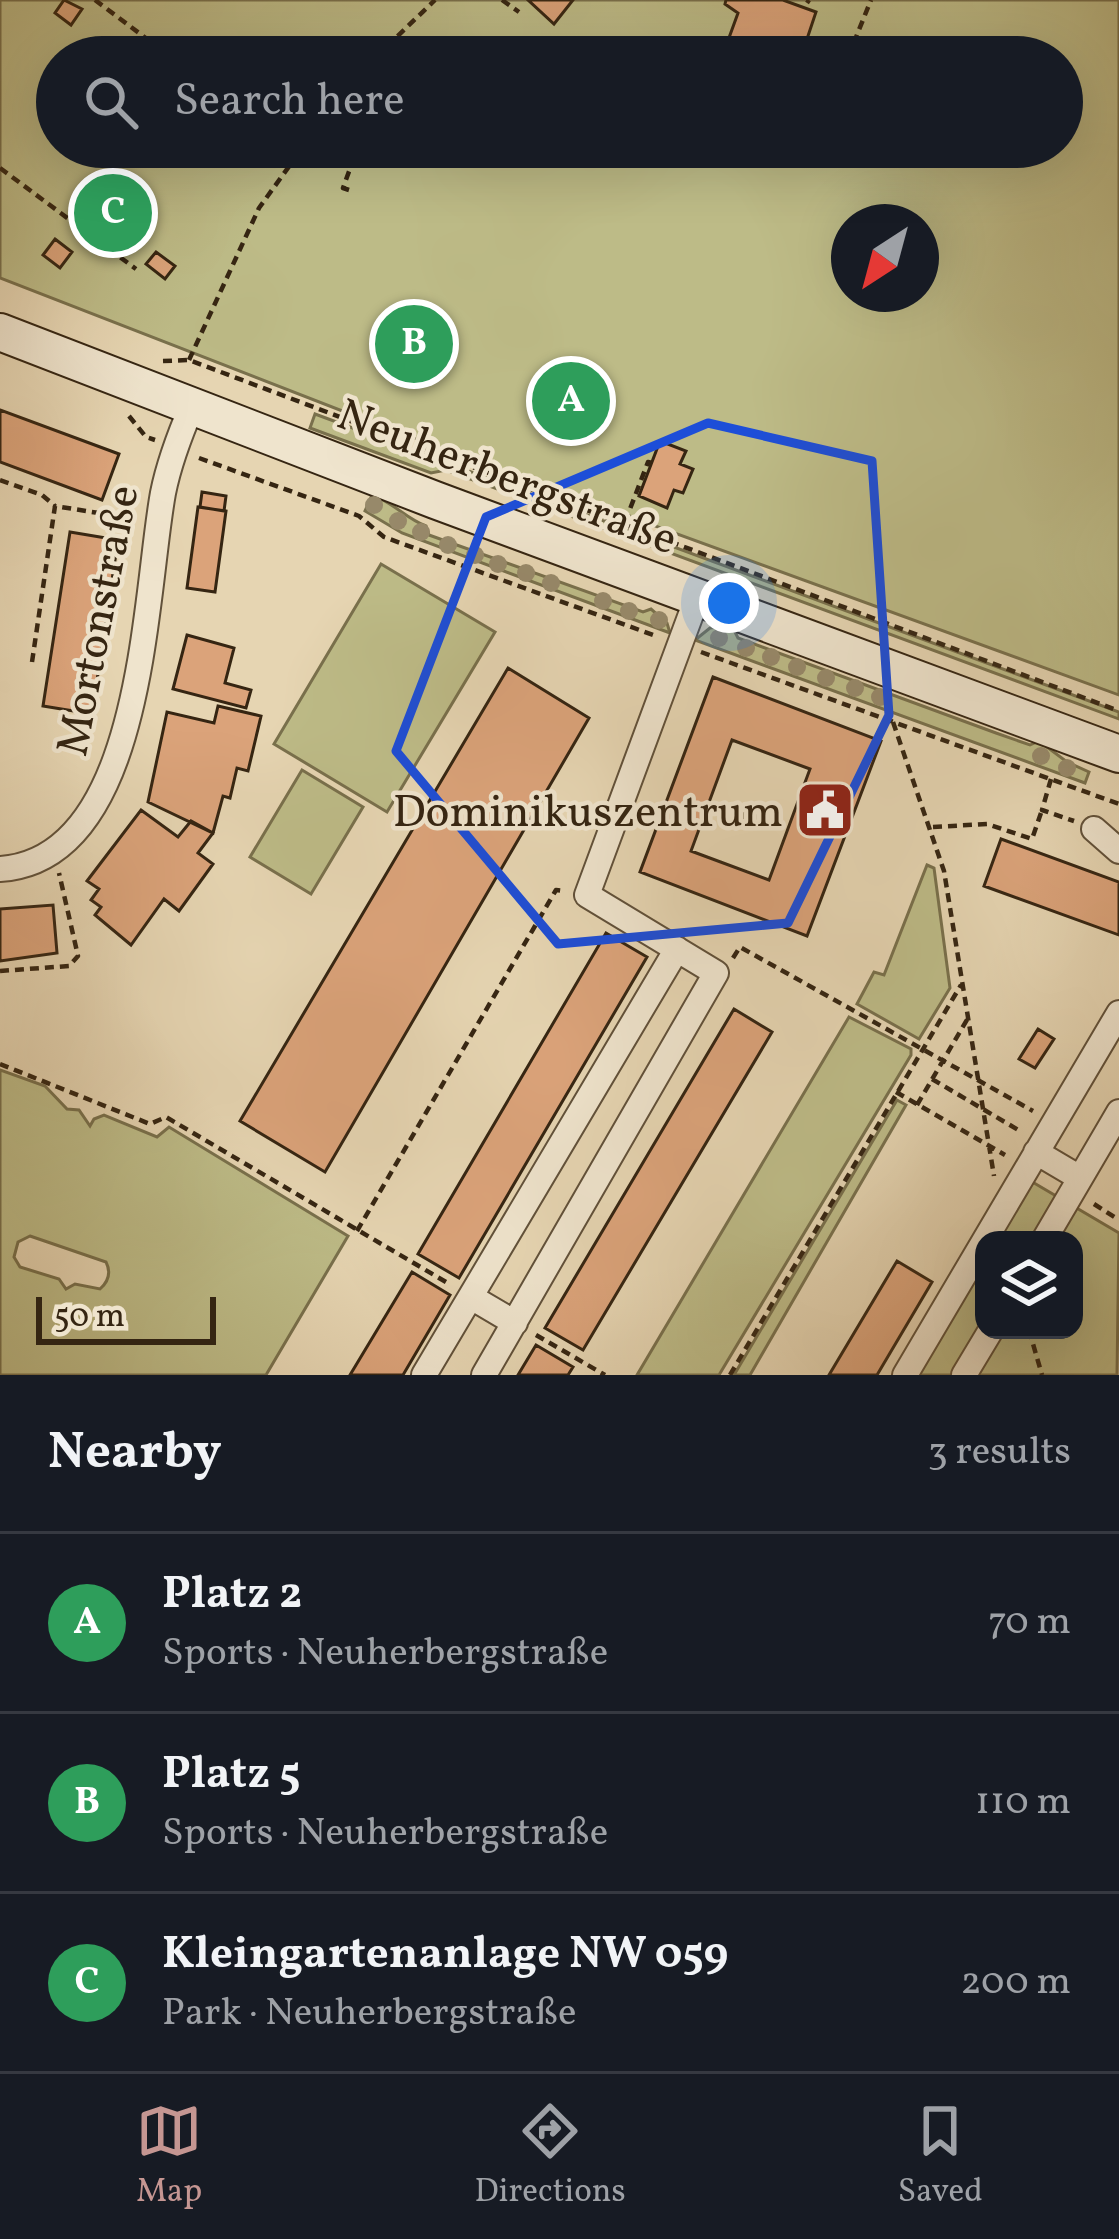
<!DOCTYPE html>
<html lang="en">
<head>
<meta charset="utf-8">
<style>
	body { margin:0; font-family:Vollkorn,serif; background:#20242c; color:#f1f3f6 }
	.controls { position:absolute; right:36px; bottom:36px; display:grid; overflow:hidden; border-radius:24px; box-shadow:0 12px 48px #0002 }
	.controls button { width:108px; height:108px; display:grid; place-items:center; padding:0; border:0; border-bottom:3px solid #363941; background:#171b24; color:#f1f3f6; font:60px sans-serif }
	.compass { position:absolute; left:831px; top:204px; width:108px; height:108px; border-radius:50%; background:#171b24; box-shadow:0 12px 48px #0002; rotate:216deg }
	.scale { position:absolute; left:36px; bottom:30px; width:180px; box-sizing:border-box; padding-left:12px; border:6px solid #352512; border-top:0; font-size:33px; line-height:42px; white-space:nowrap; color:#352512; -webkit-text-stroke:9px #efe4cd; paint-order:stroke }
	.you { position:absolute; left:729px; top:603px; width:42px; height:42px; margin:-30px; border:9px solid #fff; border-radius:50%; background:#1a73e8; box-shadow:0 0 0 18px #1a73e833 }
	.badge { display:grid; place-items:center; width:78px; height:78px; border-radius:50%; background:#c59692; color:#fff; font-size:39px; font-weight:700 }
	.pin { position:absolute; translate:-50% -50%; border:6px solid #fff; box-shadow:0 3px 12px #0006 }
	.list { margin:0; padding:0; list-style:none }
	h2 { display:flex; justify-content:space-between; align-items:center; height:156px; margin:0; padding:0 48px; font-size:51px }
	h2 small { font-size:39px; font-weight:400; color:#9ea1a6 }
	.list li { display:grid; grid-template-columns:78px 1fr auto; gap:36px; align-items:center; box-sizing:border-box; height:180px; padding:0 48px; border-top:3px solid #363941 }
	.list b { display:block; font-size:45px; white-space:nowrap }
	.list p { margin:0; font-size:39px; white-space:nowrap; color:#9ea1a6 }
	.list em { font-size:39px; font-style:normal; color:#9ea1a6 }
	.icon { flex:none; width:66px; height:66px; fill:none; stroke:currentColor; stroke-width:2; stroke-linecap:round; stroke-linejoin:round }
	.map { position:relative; flex:none; width:1119px; height:1375px; overflow:hidden }
	.search { position:absolute; background:#171b24; box-shadow:0 12px 48px #0002; left:36px; right:36px; top:36px; height:132px; display:flex; align-items:center; gap:30px; box-sizing:border-box; padding:0 42px; border-radius:66px; color:#9ea1a6; font-size:45px }
	.sheet { height:696px; background:#171b24 }
	nav { display:flex; justify-content:space-around; align-items:center; box-sizing:border-box; height:168px; border-top:3px solid #363941; background:#171b24; font-size:33px; color:#9ea1a6 }
	nav a { display:grid; justify-items:center; gap:6px }
	nav .on { color:#c59692 }
	.map>svg:first-child { display:block }
	.green { fill:#bdbb87; stroke:#79704c; stroke-width:3; fill-rule:evenodd }
	.building { fill:#dba37a; stroke:#352512; stroke-width:3; fill-rule:evenodd }
	.lines { fill:none; stroke-linecap:round; stroke-linejoin:round }
	.minor-casing { stroke:#61513a; stroke-width:28 }
	.secondary-casing { stroke:#352512; stroke-width:40 }
	.path { stroke:#352512; stroke-width:4.5; stroke-dasharray:9 6; stroke-linecap:butt }
	.minor { stroke:#efe4cd; stroke-width:24 }
	.secondary { stroke:#efe4cd; stroke-width:36 }
	.tree { fill:#97896a }
	.marked { fill:none; stroke:#1d4ed8; stroke-width:9; stroke-linejoin:round }
	.labels { text-anchor:middle; stroke-width:9; stroke-linejoin:round; paint-order:stroke }
	.street-label { font-size:45px; fill:#352512; stroke:#efe4cd }
	.poi-label { font-size:45px; fill:#352512; stroke:#efe4cd; text-anchor:end }
</style>
</head>
<body>
<div class="map">
<svg width="1119" height="1375" viewBox="0 0 1119 1375">
	<rect width="100%" height="100%" fill="#e6d5b2"/>
	<filter id="stains"><feTurbulence type="fractalNoise" baseFrequency=".00167" numOctaves="4"/><feColorMatrix values="0 0 0 0 .2 0 0 0 0 .09 0 0 0 0 .02 0 0 0 .5 -.17"/></filter>
	<radialGradient id="worn" r=".72"><stop offset=".6" stop-color="#630" stop-opacity="0"/><stop offset="1" stop-color="#630" stop-opacity=".3"/></radialGradient>
	<!-- green -->
	<path class="green" d="M0,0H1119V695L381,426L0,278ZM57,57H1062V147H57ZM849,222H921V294H849Z
		M315,414L1119,712V719L446,470L431,473L310,428Z
		M372,495C393,502 405,518 426,526L429,535L643,612L651,609L667,623L670,633L402,533L365,511Z
		M381,564L495,632L387,812L274,744Z
		M727,626L733,628L738,638L996,733L1030,745L1039,741L1067,762L1089,772L1085,783L695,640L710,628Z
		M302,770L363,807L311,894L250,857Z
		M927,865L934,868L950,988L919,1039L857,1004L874,972L884,975Z
		M849,1017L911,1049V1055L719,1375H637Z
		M0,1070L45,1086L67,1109L79,1110L90,1126L94,1119L104,1115L157,1137L169,1127L348,1236L266,1375H0ZM30,1236L106,1262C111,1272 109,1281 100,1289L75,1284L66,1289L59,1279L20,1267L14,1257L18,1242Z
		M897,1100L906,1105L750,1375H734Z
		M1029,1180L1119,1233L1117,1375H913L984,1255V1330H1074V1240H993Z"/>
	<!-- building -->
	<path class="building" d="M64,0L82,9L71,25L55,13Z
		M528,0H573L554,24Z
		M726,0H783L816,12L801,57H722L738,13L725,4Z
		M55,239L72,252L60,268L43,255Z
		M156,252L175,266L165,279L146,264Z
		M0,410L119,454L102,500L0,462Z
		M660,441L686,451L680,464L693,469L683,493L674,490L667,508L639,496Z
		M202,492L226,496L224,511L200,507Z
		M198,507L226,511L215,592L187,588Z
		M70,532L118,540L92,714L43,706Z
		M187,635L234,648L225,683L251,690L246,708L173,689Z
		M508,668L589,718L325,1172L240,1121Z
		M713,677L881,741L807,936L640,872ZM732,740L810,769L769,880L691,851Z
		M218,706L261,716L248,771L237,768L230,798L223,796L213,833L148,802L167,712L214,723Z
		M141,810L178,837L191,821L213,833L198,853L213,864L179,911L164,899L131,945L95,915L101,907L91,900L99,889L87,881Z
		M1001,839L1119,882V935L984,886Z
		M53,905L57,953L0,961V909Z
		M606,933L647,957L459,1278L418,1254Z
		M734,1009L772,1032L583,1350L545,1328Z
		M1038,1029L1054,1039L1035,1068L1019,1059Z
		M897,1261L932,1282L877,1375H829Z
		M412,1272L450,1295L403,1375H350Z
		M536,1345L573,1367L568,1375H518Z"/>
	<g class="lines">
		<!-- minor casing -->
		<g class="minor-casing">
			<path id="minor" d="M1094,829L1119,851
				M0,869C144,860 144,597 163,493C169,463 180,434 192,406
				M1036,1152L1080,1178
				M1044,1240L1119,1112
				M471,1297L515,1323
				M424,1375L677,949
				M484,1375L716,973L587,895L697,598
				M905,1375L1119,1013
				M964,1375L991,1330"/>
		</g>
		<!-- secondary casing -->
		<g class="secondary-casing">
			<path id="secondary" d="M0,332L435,500L1119,754"/>
		</g>
		<!-- path -->
		<path class="path" d="M95,0L171,57
			M502,0L519,12
			M807,3L809,0
			M376,57L435,0
			M848,57L871,0
			M807,160L813,147
			M0,168L136,269
			M349,190L343,188L351,166L350,147
			M189,360L259,208L303,147
			M163,361L189,360L1119,711
			M129,416L146,437L155,440
			M199,458L359,516L384,537L656,636
			M0,480L42,495L55,506
			M625,522L648,462L652,463
			M701,652L1119,804
			M32,662L55,506L136,519
			M893,722L944,871L994,1176
			M1051,779L1042,810L1074,821
			M933,827L987,824L1032,839L1042,810
			M733,958L740,947L1033,1111
			M0,971L69,966L78,956L59,873
			M0,1064L150,1124L166,1117L451,1285
			M932,1079L1020,1131
			M896,1092L1005,1155
			M917,1105L968,1018
			M1094,1204L1119,1220
			M357,1231L556,890L564,891
			M1029,1330L1042,1375
			M536,1335L605,1375
			M730,1375L961,985"/>
		<!-- minor -->
		<use href="#minor" class="minor"/>
		<!-- secondary -->
		<use href="#secondary" class="secondary"/>
	</g>
	<!-- trees -->
	<g class="tree">
		<circle cx="374" cy="505" r="9"/>
		<circle cx="398" cy="521" r="9"/>
		<circle cx="421" cy="532" r="9"/>
		<circle cx="448" cy="545" r="9"/>
		<circle cx="475" cy="555" r="9"/>
		<circle cx="498" cy="564" r="9"/>
		<circle cx="526" cy="573" r="9"/>
		<circle cx="551" cy="583" r="9"/>
		<circle cx="603" cy="601" r="9"/>
		<circle cx="629" cy="611" r="9"/>
		<circle cx="659" cy="620" r="9"/>
		<circle cx="719" cy="638" r="9"/>
		<circle cx="746" cy="648" r="9"/>
		<circle cx="771" cy="657" r="9"/>
		<circle cx="797" cy="667" r="9"/>
		<circle cx="826" cy="678" r="9"/>
		<circle cx="855" cy="688" r="9"/>
		<circle cx="880" cy="697" r="9"/>
		<circle cx="1041" cy="756" r="9"/>
		<circle cx="1067" cy="768" r="9"/>
		<circle cx="751" cy="816" r="9"/>
	</g>
	<!-- marked area -->
	<path class="marked" d="M708,423L872,461L889,715L788,923L558,944L396,751L486,517Z"/>
	<!-- icons -->
	<defs>
		<g id="civic-square" transform="scale(3)"><rect x="-9" y="-9" width="18" height="18" rx="4" fill="#8f2418" stroke="#efe4cd"/><path d="M-.6-6.5H3V-4.5H.6V-3L4-1V1h2V6H-6V1h2V-1L-.6-3ZM-1.2 2.5V6h2.4V2.5Z" fill="#fff"/></g>
	</defs>
	<g fill-rule="evenodd">
		<use href="#civic-square" x="825" y="810"/>
	</g>
	<g class="labels">
		<!-- street labels -->
		<g class="street-label">
			<text transform="translate(508 475) rotate(21)" y="16">Neuherbergstraße</text>
			<text transform="translate(96 620) rotate(-79)" y="16">Mortonstraße</text>
		</g>
		<!-- poi labels -->
		<g class="poi-label">
			<text x="783" y="826">Dominikuszentrum</text>
		</g>
	</g>
	<rect width="100%" height="100%" filter="url(#stains)"/>
	<rect width="100%" height="100%" fill="url(#worn)"/>
</svg>
<div class="controls">
<button><svg class="icon" aria-label="layers" viewBox="0 0 24 24"><path d="M12 4l9 5-9 5-9-5zM3 14l9 5 9-5"/></svg></button>
</div>
<svg class="compass" viewBox="-18 -18 36 36"><path d="M0-13l5 13h-10z" fill="#e53935"/><path d="M0 13l5-13h-10z" fill="#9ea1a6"/></svg>
<div class="scale">50 m</div>
<div class="you"></div>
<div class="pin badge" style="left:571px;top:401px;background:#2e9e5b">A</div>
<div class="pin badge" style="left:414px;top:344px;background:#2e9e5b">B</div>
<div class="pin badge" style="left:113px;top:213px;background:#2e9e5b">C</div>
<div class="search"><svg class="icon" aria-label="search" viewBox="0 0 24 24"><circle cx="10" cy="10" r="6"/><path d="M15 15l6 6"/></svg>Search here</div>
</div>
<section class="sheet">
<h2>Nearby<small>3 results</small></h2>
<ul class="list">
<li><span class="badge" style="background:#2e9e5b">A</span><div><b>Platz 2</b><p>Sports · Neuherbergstraße</p></div><em>70 m</em></li>
<li><span class="badge" style="background:#2e9e5b">B</span><div><b>Platz 5</b><p>Sports · Neuherbergstraße</p></div><em>110 m</em></li>
<li><span class="badge" style="background:#2e9e5b">C</span><div><b>Kleingartenanlage NW 059</b><p>Park · Neuherbergstraße</p></div><em>200 m</em></li>
</ul>
</section>
<nav>
<a class="on"><svg class="icon" aria-label="map" viewBox="0 0 24 24"><path d="M3 6l6-2 6 2 6-2v14l-6 2-6-2-6 2zM9 4v14M15 6v14"/></svg>Map</a>
<a><svg class="icon" aria-label="directions" viewBox="0 0 24 24"><path d="M12 3l9 9-9 9-9-9zM9 14v-3h6M13 9l2 2-2 2"/></svg>Directions</a>
<a><svg class="icon" aria-label="saved" viewBox="0 0 24 24"><path d="M7 4h10v16l-5-4-5 4z"/></svg>Saved</a>
</nav>
</body>
</html>
